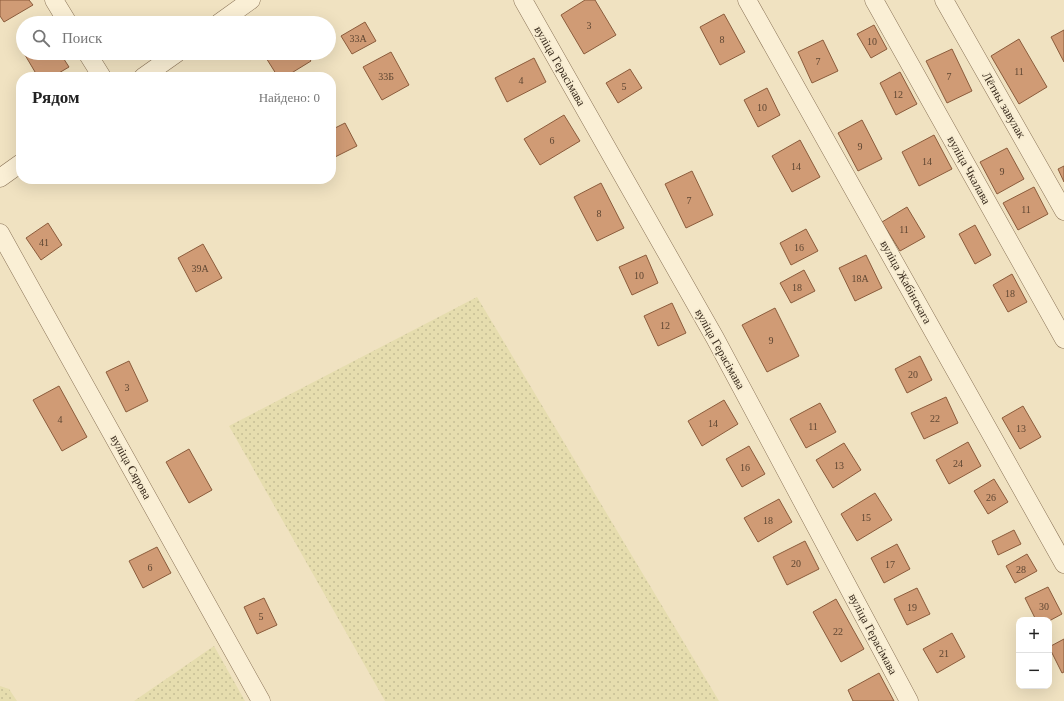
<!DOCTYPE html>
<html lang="ru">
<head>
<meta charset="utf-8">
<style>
	body { margin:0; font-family:"Times New Roman",serif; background:#f6f6f6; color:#222 }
	.controls { position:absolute; right:12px; bottom:12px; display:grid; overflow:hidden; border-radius:8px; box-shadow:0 4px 16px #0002 }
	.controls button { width:36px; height:36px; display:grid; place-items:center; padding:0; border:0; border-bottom:1px solid #e0e0e0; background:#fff; color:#222; font:20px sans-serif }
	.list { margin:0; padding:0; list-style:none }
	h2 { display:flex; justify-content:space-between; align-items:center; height:52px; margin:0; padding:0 16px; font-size:17px }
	h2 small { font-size:13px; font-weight:400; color:#767676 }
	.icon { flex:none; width:22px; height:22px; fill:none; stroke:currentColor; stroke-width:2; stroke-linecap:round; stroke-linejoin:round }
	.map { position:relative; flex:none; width:1064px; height:701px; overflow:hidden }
	.search { position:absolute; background:#fff; box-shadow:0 4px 16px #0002; left:16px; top:16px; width:320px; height:44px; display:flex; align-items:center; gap:10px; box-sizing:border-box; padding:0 14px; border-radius:22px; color:#767676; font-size:15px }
	.panel { position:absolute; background:#fff; box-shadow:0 4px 16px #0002; left:16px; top:72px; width:320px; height:112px; border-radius:16px }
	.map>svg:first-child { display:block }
	.farmland { fill:url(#farmland-dots) }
	.building { fill:#d09b75; stroke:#8b5c3c }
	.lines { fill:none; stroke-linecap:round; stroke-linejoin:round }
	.minor-casing { stroke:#8a7357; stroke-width:19 }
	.minor { stroke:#faefd5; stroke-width:18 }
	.labels { text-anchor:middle; stroke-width:3.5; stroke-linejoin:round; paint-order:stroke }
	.number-label { font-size:10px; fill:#5f4733 }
	.street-label { font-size:12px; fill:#392b1d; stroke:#f7ecd1 }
</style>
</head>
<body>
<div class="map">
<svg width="1064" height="701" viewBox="0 0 1064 701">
	<defs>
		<pattern id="farmland-dots" width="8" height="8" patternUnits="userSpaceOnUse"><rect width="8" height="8" fill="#e6ddae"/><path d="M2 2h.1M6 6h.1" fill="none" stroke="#c6be95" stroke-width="1.8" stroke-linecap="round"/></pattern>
	</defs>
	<rect width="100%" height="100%" fill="#f0e2c1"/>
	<!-- farmland -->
	<path class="farmland" d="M477,297L719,701H385L229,426Z
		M214,646L245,701H134Z
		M0,686L9,689L17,701H0Z"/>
	<!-- building -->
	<path class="building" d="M0,0H29L33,5L4,22L0,16Z
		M585,0H595L616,35L584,54L561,15Z
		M724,14L745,52L720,65L700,27Z
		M365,22L376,41L352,54L341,36Z
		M874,25L887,49L871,58L857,34Z
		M1064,30V62L1051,37Z
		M1019,39L1047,87L1019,104L991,56Z
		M823,40L838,71L812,83L798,52Z
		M952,49L972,91L947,103L926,61Z
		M391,52L409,85L382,100L363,67Z
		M28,53H60L69,67L52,77H38L25,55Z
		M263,53H305L311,61L285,77H278Z
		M534,58L546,82L507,102L495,78Z
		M630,69L642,88L618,103L606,83Z
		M900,72L917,104L896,115L880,83Z
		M767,88L780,115L758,127L744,100Z
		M564,115L580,141L540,165L524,139Z
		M862,120L882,159L858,171L838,133Z
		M345,123L357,146L331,159V130Z
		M934,135L952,169L919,186L902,152Z
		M800,140L820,177L792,192L772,156Z
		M1007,148L1024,179L997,194L980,162Z
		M1064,166V182L1058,169Z
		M692,171L713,215L686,228L665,184Z
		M601,183L624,228L597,241L574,197Z
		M1034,187L1048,214L1018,230L1003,203Z
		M907,207L925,237L900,251L882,222Z
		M48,223L62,245L41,260L26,238Z
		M975,225L991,255L975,264L959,234Z
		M806,229L818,251L791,265L780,243Z
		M203,244L222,278L196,292L178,258Z
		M646,255L658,283L632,295L619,267Z
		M866,255L882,288L855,301L839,268Z
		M804,270L815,291L791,303L780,283Z
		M1012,274L1027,302L1008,312L993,285Z
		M672,303L686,333L658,346L644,316Z
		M775,308L799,356L767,372L742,325Z
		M920,356L932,380L907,393L895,369Z
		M129,361L148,401L126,412L106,372Z
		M59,386L87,437L62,451L33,400Z
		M946,397L958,423L924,439L911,413Z
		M724,400L738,424L702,446L688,421Z
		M820,403L836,432L806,448L790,419Z
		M1023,406L1041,437L1020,449L1002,418Z
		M968,442L981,466L949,484L936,460Z
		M844,443L861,470L833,488L816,460Z
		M749,446L765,474L742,487L726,459Z
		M189,449L212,490L189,503L166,462Z
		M994,479L1008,502L988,514L974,491Z
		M875,493L892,520L857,541L841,514Z
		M779,499L792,522L758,542L744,518Z
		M1014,530L1021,544L998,555L992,541Z
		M805,541L819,569L787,585L773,557Z
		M897,544L910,569L884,583L871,558Z
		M157,547L171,573L143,588L129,561Z
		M1027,554L1037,571L1015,583L1006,566Z
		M1048,587L1062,614L1049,621L1036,620L1025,598Z
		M917,588L930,614L907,625L894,599Z
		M264,598L277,625L257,634L244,607Z
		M836,599L864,649L841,662L813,612Z
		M952,633L965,657L937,673L923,649Z
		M1064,639V672L1062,673L1049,647Z
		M879,673L894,701H853L848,690Z"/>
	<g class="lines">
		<!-- minor casing -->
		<g class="minor-casing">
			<path id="minor" d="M54,0L68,23
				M523,0L715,338L909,701
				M747,0L1064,564
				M874,0L1064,339
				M944,0L1064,211
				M219,23L251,0
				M87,53L102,77
				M143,77L177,53
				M0,178L21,163
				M0,233L261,701"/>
		</g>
		<!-- minor -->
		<use href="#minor" class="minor"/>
	</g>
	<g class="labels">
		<!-- number labels -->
		<g class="number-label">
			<text x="589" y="29">3</text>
			<text x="358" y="42">33А</text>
			<text x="722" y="43">8</text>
			<text x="872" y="45">10</text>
			<text x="818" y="65">7</text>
			<text x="1019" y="75">11</text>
			<text x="386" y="80">33Б</text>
			<text x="949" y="80">7</text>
			<text x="521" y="84">4</text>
			<text x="624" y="90">5</text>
			<text x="898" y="98">12</text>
			<text x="762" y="111">10</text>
			<text x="552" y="144">6</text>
			<text x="860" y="150">9</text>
			<text x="927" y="165">14</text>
			<text x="796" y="170">14</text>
			<text x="1002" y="175">9</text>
			<text x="689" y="204">7</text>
			<text x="1026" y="213">11</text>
			<text x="599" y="217">8</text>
			<text x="904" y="233">11</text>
			<text x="44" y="246">41</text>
			<text x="799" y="251">16</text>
			<text x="200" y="272">39А</text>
			<text x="639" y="279">10</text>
			<text x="860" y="282">18А</text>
			<text x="797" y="291">18</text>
			<text x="1010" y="297">18</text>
			<text x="665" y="329">12</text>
			<text x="771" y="344">9</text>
			<text x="913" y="378">20</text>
			<text x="127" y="391">3</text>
			<text x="935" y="422">22</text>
			<text x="60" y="423">4</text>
			<text x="713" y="427">14</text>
			<text x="813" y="430">11</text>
			<text x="1021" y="432">13</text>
			<text x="958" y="467">24</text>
			<text x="839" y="469">13</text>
			<text x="745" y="471">16</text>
			<text x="991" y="501">26</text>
			<text x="866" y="521">15</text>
			<text x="768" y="524">18</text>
			<text x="796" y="567">20</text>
			<text x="890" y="568">17</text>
			<text x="150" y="571">6</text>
			<text x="1021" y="573">28</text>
			<text x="1044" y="610">30</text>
			<text x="912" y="611">19</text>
			<text x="261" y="620">5</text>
			<text x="838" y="635">22</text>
			<text x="944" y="657">21</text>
		</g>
		<!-- street labels -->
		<g class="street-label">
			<text transform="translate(560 66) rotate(60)" y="4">вуліца Герасімава</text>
			<text transform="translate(1004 105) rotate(60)" y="4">Лётны завулак</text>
			<text transform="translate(969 170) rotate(61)" y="4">вуліца Чкалава</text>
			<text transform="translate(906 282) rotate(61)" y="4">вуліца Жабінскага</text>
			<text transform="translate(720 349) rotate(61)" y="4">вуліца Герасімава</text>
			<text transform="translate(131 467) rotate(61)" y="4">вуліца Сярова</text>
			<text transform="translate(873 634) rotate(62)" y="4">вуліца Герасімава</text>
		</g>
	</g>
</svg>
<div class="controls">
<button>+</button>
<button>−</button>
</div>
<div class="search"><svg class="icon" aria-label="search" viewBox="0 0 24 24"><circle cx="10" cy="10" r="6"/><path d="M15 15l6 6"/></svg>Поиск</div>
<section class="panel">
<h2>Рядом<small>Найдено: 0</small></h2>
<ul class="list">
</ul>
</section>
</div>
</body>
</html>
